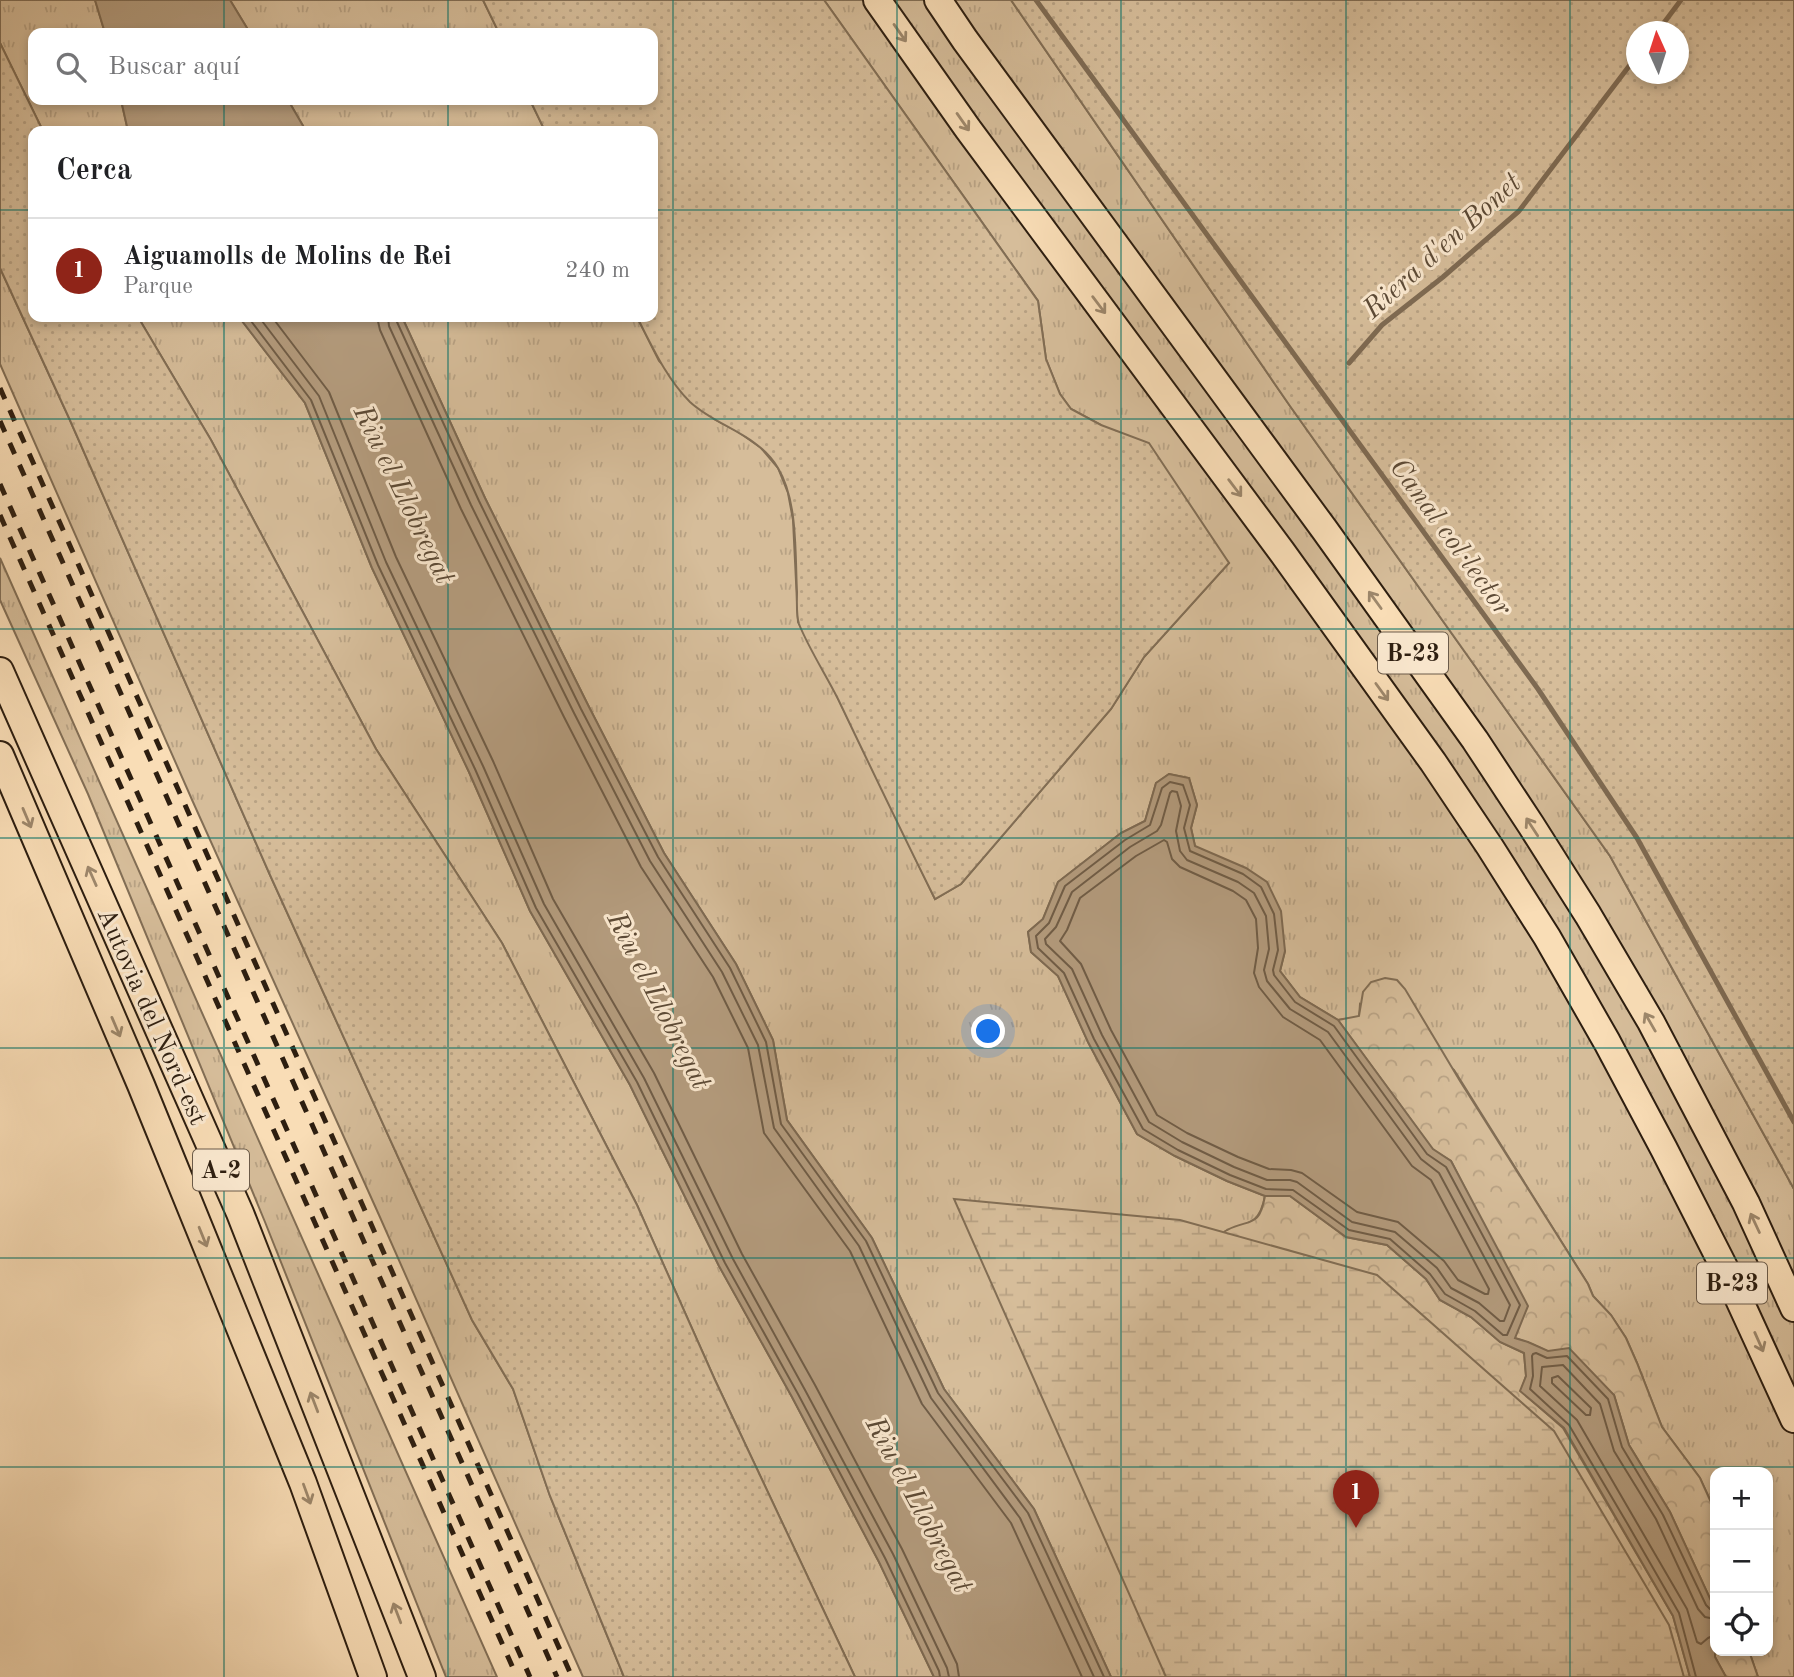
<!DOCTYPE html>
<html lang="es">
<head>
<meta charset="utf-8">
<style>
	body { margin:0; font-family:"Old Standard TT",serif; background:#f2f2f2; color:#202124 }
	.controls { position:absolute; right:21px; bottom:21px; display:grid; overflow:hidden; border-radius:14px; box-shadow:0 4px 10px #0003 }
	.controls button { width:63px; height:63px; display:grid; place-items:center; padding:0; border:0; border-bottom:2px solid #e0e0e0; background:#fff; color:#202124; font:35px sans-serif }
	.compass { position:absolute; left:1626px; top:21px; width:63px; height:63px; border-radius:50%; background:#fff; box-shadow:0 4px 10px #0003; rotate:357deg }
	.you { position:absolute; left:989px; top:1032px; width:24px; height:24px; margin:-18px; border:5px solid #fff; border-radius:50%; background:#1a73e8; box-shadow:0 0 0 10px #1a73e833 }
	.badge { display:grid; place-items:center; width:46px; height:46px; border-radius:50%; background:#8f2418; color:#fff; font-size:23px; font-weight:700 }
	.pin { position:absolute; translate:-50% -58px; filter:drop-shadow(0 2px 4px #0008) }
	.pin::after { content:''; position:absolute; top:37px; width:24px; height:21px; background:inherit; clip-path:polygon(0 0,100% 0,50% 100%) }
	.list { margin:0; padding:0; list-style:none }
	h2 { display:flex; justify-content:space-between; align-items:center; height:91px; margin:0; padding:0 28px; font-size:30px }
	h2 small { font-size:23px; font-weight:400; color:#757577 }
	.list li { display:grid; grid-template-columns:46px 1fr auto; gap:21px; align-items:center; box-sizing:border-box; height:105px; padding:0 28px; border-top:2px solid #e0e0e0 }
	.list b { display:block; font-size:26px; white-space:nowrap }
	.list p { margin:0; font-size:23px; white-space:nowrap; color:#757577 }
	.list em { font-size:23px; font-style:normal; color:#757577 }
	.icon { flex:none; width:38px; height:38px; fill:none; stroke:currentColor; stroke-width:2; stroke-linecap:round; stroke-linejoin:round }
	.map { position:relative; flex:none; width:1794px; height:1677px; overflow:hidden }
	.search { position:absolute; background:#fff; box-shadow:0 4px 10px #0003; left:28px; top:28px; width:630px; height:77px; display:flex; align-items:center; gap:18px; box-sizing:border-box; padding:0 24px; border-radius:14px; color:#757577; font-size:26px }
	.panel { position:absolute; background:#fff; box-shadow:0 4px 10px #0003; left:28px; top:126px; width:630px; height:196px; border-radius:14px }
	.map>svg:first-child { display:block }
	.grass { fill:url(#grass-tufts); stroke:#826e55; stroke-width:2 }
	.forest { fill:url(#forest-crowns); stroke:#826e55; stroke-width:2 }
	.wetland { fill:url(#wetland-marsh); stroke:#826e55; stroke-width:2 }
	.garden { fill:url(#garden-dots); stroke:#826e55; stroke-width:2; fill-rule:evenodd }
	.water { fill:#b49c7e; stroke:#7e6a52; stroke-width:2 }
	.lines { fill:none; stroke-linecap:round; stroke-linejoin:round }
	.shore { stroke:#705d47; stroke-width:2 }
	.stream { stroke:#7e6a52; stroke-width:5 }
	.highway-casing { stroke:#2d1e10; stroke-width:30 }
	.highway { stroke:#f9ddb6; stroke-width:26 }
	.rail { stroke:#2d1e10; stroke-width:5; stroke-dasharray:12 12; stroke-linecap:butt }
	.oneway { stroke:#9d876b }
	.grid { fill:none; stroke:#0f766e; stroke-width:2; stroke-opacity:0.55 }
	.labels { text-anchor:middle; stroke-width:6; stroke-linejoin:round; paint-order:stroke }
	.shield { fill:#fbe9d0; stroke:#6b5b4a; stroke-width:2 }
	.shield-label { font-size:24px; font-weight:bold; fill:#2d1e10 }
	.street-label { font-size:26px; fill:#2d1e10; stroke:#fbe9d0 }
	.water-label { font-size:28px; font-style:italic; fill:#5c4a36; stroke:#fbe9d0 }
</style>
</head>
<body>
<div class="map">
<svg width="1794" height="1677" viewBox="0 0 1794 1677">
	<defs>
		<pattern id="grass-tufts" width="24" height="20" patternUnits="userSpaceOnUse" patternTransform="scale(1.75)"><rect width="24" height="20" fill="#d6bd9a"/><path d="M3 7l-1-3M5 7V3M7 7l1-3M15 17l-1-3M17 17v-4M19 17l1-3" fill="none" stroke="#b8a284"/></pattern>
		<pattern id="forest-crowns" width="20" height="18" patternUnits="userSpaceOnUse" patternTransform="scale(1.75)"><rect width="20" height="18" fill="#d6bd9a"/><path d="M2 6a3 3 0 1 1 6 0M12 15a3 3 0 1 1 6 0" fill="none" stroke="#b8a284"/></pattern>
		<pattern id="wetland-marsh" width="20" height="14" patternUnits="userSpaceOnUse" patternTransform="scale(1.75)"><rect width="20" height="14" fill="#d6bd9a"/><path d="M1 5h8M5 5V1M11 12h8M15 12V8" fill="none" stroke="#b8a284"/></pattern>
		<pattern id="garden-dots" width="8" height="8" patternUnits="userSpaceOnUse" patternTransform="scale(1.75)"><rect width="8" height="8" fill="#d6bd9a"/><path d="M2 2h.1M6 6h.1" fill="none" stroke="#b8a284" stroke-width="1.8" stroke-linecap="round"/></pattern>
	</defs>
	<rect width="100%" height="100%" fill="#f9ddb6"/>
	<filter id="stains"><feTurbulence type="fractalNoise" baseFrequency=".00286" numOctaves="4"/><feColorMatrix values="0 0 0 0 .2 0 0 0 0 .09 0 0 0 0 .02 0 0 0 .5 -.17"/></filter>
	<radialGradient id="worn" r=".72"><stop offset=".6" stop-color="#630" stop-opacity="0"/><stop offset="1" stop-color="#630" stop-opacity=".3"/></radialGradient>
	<!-- grass -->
	<path class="grass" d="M0,0H95L105,33H33V100H121L128,131H43L0,43Z
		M230,0H483L499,33H250Z
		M824,0H1011L1290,406L1610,856L1794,1189V1677H1758L1749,1651H1768V1472H1715V1511L1700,1478L1662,1427L1637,1363L1626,1338L1611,1315L1593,1296L1588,1284L1454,1070L1360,1004L1359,1017L1338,1020L1300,997L1280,971L1285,951L1195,846L1191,828L1197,805L1189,778L1169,774L1156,783L1145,821L1121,833L1058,882L1043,919L1028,932L1031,952L1058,976L1088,1042L1137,1134L1175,1156L1227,1181L1265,1196C1260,1223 1250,1223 1226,1231L1624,1677H1111L1034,1509L944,1389L872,1238L787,1120L773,1040L736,964L664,853L588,705L485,498L402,317H637L659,361L714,419L737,431L761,448L778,468L788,493L793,520L798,622L835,692L935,899L961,884L1111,709L1144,657L1229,563L1101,425L1071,409L1060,394L1046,359L1038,301Z
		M288,100H530L545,131H306Z
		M0,268L69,418L270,875L472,1320L513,1389L550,1496L624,1677H583L379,1215L193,802L0,364Z
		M138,317H239L305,403L372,568L469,772L530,911L630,1085L719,1266L792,1397L879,1562L934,1677H855L715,1380L637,1205L502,943L376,749L211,440Z
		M0,558L497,1677H446L265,1222L88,794L0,600Z"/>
	<!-- forest -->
	<path class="forest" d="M1385,978L1397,980L1405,989L1460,1081L1588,1284L1593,1296L1611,1315L1626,1338L1637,1363L1662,1427L1700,1478L1715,1511V1618L1713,1605L1670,1512L1629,1445L1614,1395C1583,1374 1551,1348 1514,1338L1473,1204L1451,1161L1433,1150L1338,1020L1359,1016L1363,992L1371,982Z
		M1265,1196H1290L1346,1237L1387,1245L1426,1279L1440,1300L1471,1317L1500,1342L1524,1353L1526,1376L1521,1391L1563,1428L1673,1616L1690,1677H1624L1214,1242C1218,1238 1222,1233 1227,1230C1250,1218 1259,1229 1265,1196Z
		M1715,1648V1651H1749L1758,1677H1726L1715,1657Z"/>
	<!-- wetland -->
	<path class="wetland" d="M954,1199L1180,1220L1377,1275L1554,1431L1669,1625L1684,1677H1166Z"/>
	<!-- garden -->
	<path class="garden" d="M483,0H824L1038,301L1046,359L1060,394L1071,409L1101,425L1149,443L1229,563L1144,657L1111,709L961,884L935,899C902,833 870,766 838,699C826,675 809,649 799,624C796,615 797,602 797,592C795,554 798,501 778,468C758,434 717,427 690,402C666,378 652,346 637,317H653V131H545L530,100H653V33H499Z
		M1011,0H1794V1189L1610,856L1290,406ZM1636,32H1678V74H1636Z
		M0,43L43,131H33V317H138L211,440L376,749L502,943L637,1205L715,1380L855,1677H624L550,1496L513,1389L472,1320L270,875L69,418L0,268Z"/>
	<!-- water -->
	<path class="water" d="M95,0H230L250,33H105Z
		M121,100H288L306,131H128Z
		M239,317H402L485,498L588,705L664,853L736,964L773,1040L787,1120L872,1238L944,1389L1034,1509L1111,1677H934L879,1562L792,1397L719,1266L630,1085L530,911L469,772L372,568L305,403Z
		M1169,774L1189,778L1197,805L1191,828L1195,846L1246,868L1267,882L1281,911L1285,951L1280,971L1300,997L1338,1020L1433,1149L1451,1161L1528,1306L1515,1338L1528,1342L1548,1351L1569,1348L1614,1395L1629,1445L1670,1512L1713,1605L1715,1618V1657L1726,1677H1690L1673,1616L1564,1428L1520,1391L1526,1376L1524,1353L1500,1342L1471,1317L1440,1300L1426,1279L1387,1245L1346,1237L1290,1196H1265L1227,1181L1175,1156L1137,1134L1088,1042L1058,976L1031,952L1028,932L1043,919L1058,882L1121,833L1145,821L1156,783Z"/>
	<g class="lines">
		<!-- shore -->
		<path class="shore" d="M248,317L311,400L378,565L475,769L536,908L637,1082L725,1263L798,1394L885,1558L939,1671L940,1677
			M259,317L319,396L386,562L483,766L544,904L644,1078L733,1259L805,1390L893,1554L947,1668L949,1677
			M272,317L329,392L396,557L493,761L553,899L654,1073L742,1254L815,1385L902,1549L957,1664L959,1677
			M377,317L380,330L461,509L564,717L641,867L713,977L748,1048L764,1133L850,1251L922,1404L1011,1523L1082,1677
			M388,317L389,326L471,505L574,713L650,861L722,972L758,1045L774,1128L859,1246L931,1398L1020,1518L1094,1677
			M397,317V322L479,501L581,709L658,857L730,968L766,1042L781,1124L866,1241L938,1393L1028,1513L1104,1677
			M1170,782L1183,785L1190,805L1184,828L1190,851L1243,874L1261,887L1274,914L1278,950L1273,970L1274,975L1295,1002L1334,1026L1427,1154L1446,1167L1520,1305L1507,1335H1503L1475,1311L1445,1294L1430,1274L1390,1239L1349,1230L1293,1190L1266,1189L1230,1175L1178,1150L1143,1129L1094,1039L1064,973L1038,948L1036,936L1049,923L1065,886L1125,840L1150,825L1162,788Z
			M1172,791L1177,792L1181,806L1176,831L1180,851L1187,860L1238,882L1254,893L1266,916L1269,949L1264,970L1267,981L1290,1009L1328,1032L1421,1159L1439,1173L1510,1305L1504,1321H1500L1479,1303L1451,1288L1437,1268L1395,1232L1352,1222L1297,1182L1290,1180H1267L1234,1167L1182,1142L1149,1122L1102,1035L1072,969L1046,944L1045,939L1056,927L1072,892L1130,847L1157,831L1161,825L1170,793Z
			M1164,840L1167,842L1172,859L1180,867L1233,891L1246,900L1256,919L1258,948L1254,973L1259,987L1283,1017L1320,1040L1412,1166L1431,1180L1489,1289L1488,1294H1485L1458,1280L1444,1261L1398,1222L1357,1212L1302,1173L1291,1170L1269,1169L1238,1157L1187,1133L1157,1115L1111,1030L1081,964L1060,941L1067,930L1080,898L1136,856Z
			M1558,1376L1591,1408L1590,1415H1586L1552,1383V1378Z
			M1715,1619L1705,1617L1698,1609L1656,1519L1614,1451L1600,1404L1563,1365L1542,1367L1540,1386L1577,1420L1687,1609L1697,1642L1701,1644L1708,1638L1715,1635
			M1696,1677L1679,1613L1627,1523L1569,1425L1530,1389L1533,1376L1532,1356L1533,1354L1536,1353L1547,1358L1567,1356L1608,1399L1622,1447L1663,1515L1706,1605L1710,1609L1715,1610"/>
		<!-- stream -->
		<path class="stream" d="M1036,0L1538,689L1637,838L1794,1122
			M1657,32L1681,0
			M1349,363L1382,325L1443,277L1519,211L1636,57"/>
		<!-- highway casing -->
		<g class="highway-casing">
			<path id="highway" d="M877,0L968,129L1282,552L1433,762L1490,847L1547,937L1607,1042L1664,1149L1726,1271L1794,1419
				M938,0L965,40L1324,529L1475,740L1531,825L1588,915L1651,1022L1746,1203L1794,1308
				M0,671L240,1213L422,1677
				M0,755L141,1085L303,1483L373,1677"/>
		</g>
		<!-- highway -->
		<use href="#highway" class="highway"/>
		<!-- rail -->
		<path class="rail" d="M0,388L572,1677
			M0,421L557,1677
			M0,484L530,1677
			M0,515L517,1677"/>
	</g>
	<!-- one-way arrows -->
	<defs><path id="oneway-shaft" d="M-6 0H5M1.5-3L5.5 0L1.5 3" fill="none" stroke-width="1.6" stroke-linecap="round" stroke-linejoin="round" transform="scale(1.75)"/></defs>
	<g class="oneway">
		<use href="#oneway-shaft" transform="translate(900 33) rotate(55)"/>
		<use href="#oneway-shaft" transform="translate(963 122) rotate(55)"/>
		<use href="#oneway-shaft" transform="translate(1099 305) rotate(53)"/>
		<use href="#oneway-shaft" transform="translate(1235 488) rotate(53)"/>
		<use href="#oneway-shaft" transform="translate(1375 600) rotate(-126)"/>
		<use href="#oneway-shaft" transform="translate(1382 692) rotate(54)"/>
		<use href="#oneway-shaft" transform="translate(27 818) rotate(67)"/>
		<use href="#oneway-shaft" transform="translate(1532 827) rotate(-123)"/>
		<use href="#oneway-shaft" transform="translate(92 876) rotate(-114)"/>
		<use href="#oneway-shaft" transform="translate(1650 1022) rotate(-120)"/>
		<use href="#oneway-shaft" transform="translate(116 1027) rotate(67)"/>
		<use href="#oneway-shaft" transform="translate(1755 1223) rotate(-115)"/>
		<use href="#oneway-shaft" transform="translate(203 1237) rotate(68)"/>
		<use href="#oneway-shaft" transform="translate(1759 1342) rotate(66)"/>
		<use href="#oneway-shaft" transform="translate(314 1402) rotate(-111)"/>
		<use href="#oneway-shaft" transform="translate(307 1494) rotate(70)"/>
		<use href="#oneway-shaft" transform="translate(397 1613) rotate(-111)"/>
	</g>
	<!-- grid -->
	<path class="grid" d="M224,0V33M448,0V33M673,0V1677M897,0V1677M1121,0V1677M1346,0V1677M1570,0V1677M224,100V131M448,100V131M0,210H33M653,210H1794M224,317V1677M448,317V1677M0,419H1794M0,629H1794M0,838H1794M0,1048H1794M0,1258H1794M0,1467H1794"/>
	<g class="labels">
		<!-- shield labels -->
		<g class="shield">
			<rect x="1378" y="632.5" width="70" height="41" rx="5"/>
			<rect x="193" y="1149.5" width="56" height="41" rx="5"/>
			<rect x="1697" y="1262.5" width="70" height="41" rx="5"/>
		</g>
		<g class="shield-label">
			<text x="1413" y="661">B-23</text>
			<text x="221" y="1178">A-2</text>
			<text x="1732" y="1291">B-23</text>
		</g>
		<!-- street labels -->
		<g class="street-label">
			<text transform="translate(153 1016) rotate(66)" y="9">Autovia del Nord-est</text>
		</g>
		<!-- water labels -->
		<g class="water-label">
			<text transform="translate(1441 245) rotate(-42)" y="10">Riera d'en Bonet</text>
			<text transform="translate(405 494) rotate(64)" y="10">Riu el Llobregat</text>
			<text transform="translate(1452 536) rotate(54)" y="10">Canal col·lector</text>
			<text transform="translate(660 1000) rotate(63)" y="10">Riu el Llobregat</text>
			<text transform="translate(920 1504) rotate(62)" y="10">Riu el Llobregat</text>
		</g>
	</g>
	<rect width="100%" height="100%" filter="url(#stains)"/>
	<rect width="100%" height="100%" fill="url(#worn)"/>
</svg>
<div class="controls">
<button>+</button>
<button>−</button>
<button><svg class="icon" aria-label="locate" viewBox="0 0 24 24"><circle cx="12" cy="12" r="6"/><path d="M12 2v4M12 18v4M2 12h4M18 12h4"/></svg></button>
</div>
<svg class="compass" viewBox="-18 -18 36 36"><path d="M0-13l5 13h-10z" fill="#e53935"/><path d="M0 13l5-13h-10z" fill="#757577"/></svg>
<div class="you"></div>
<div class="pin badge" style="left:1356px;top:1528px">1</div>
<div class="search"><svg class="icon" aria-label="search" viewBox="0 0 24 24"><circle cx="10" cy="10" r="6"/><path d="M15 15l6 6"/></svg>Buscar aquí</div>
<section class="panel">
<h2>Cerca<small></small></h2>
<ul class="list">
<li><span class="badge">1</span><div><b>Aiguamolls de Molins de Rei</b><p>Parque</p></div><em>240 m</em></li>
</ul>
</section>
</div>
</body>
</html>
